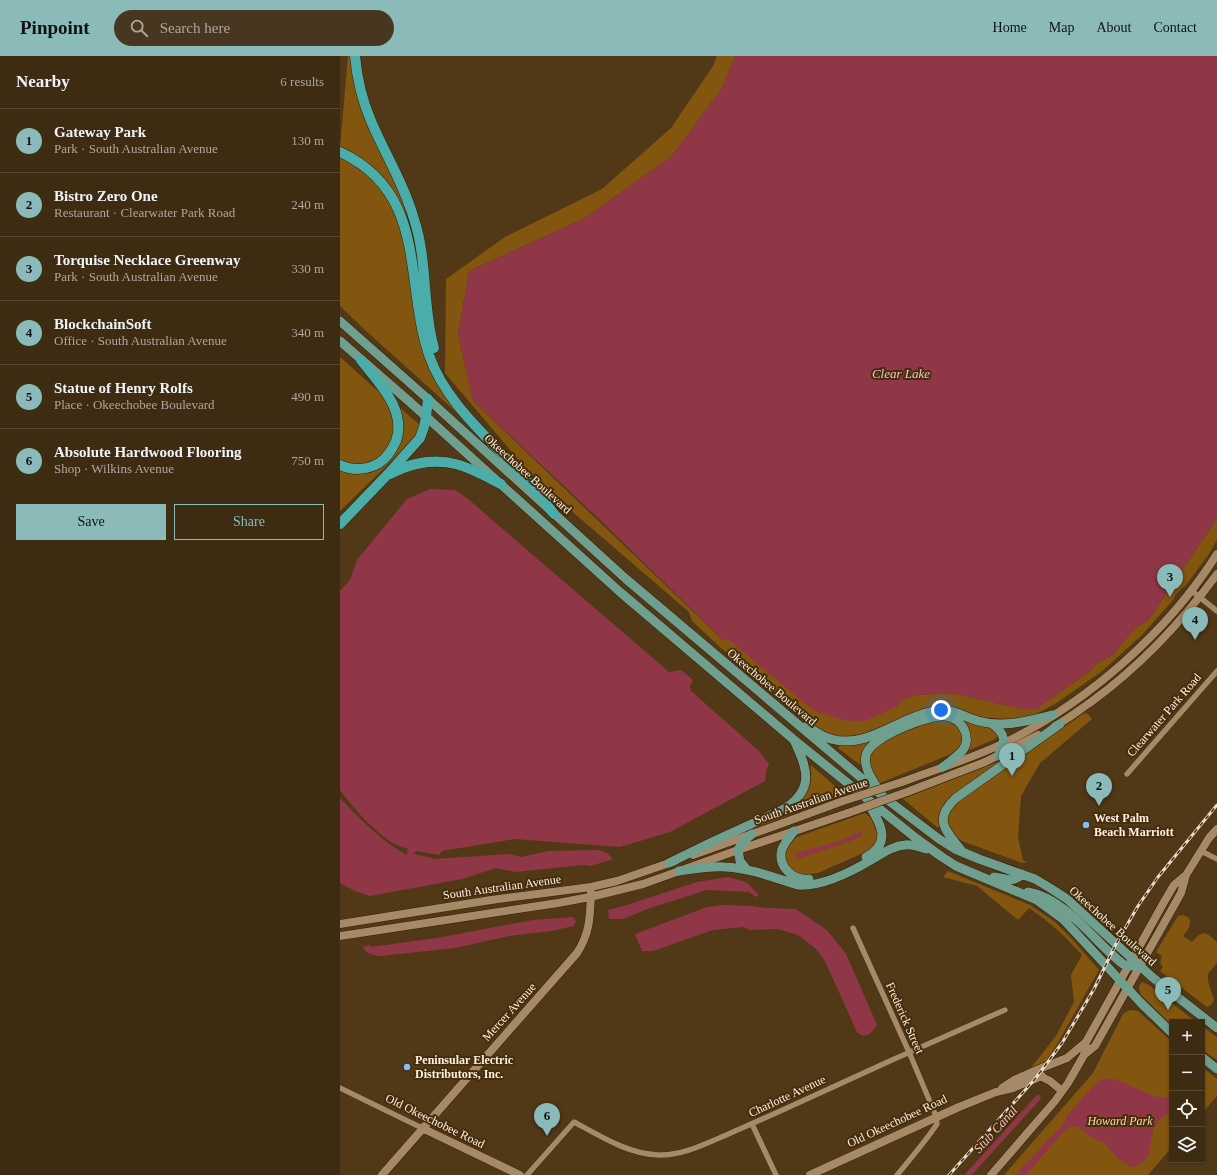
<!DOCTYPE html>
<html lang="en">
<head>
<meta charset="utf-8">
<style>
	body { margin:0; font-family:Georgia,serif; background:#483720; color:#f1f3f6 }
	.controls { position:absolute; right:12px; bottom:12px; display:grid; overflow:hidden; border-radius:0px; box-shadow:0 1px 3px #0004 }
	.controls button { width:36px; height:36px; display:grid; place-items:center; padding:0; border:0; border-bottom:1px solid #564732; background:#3d2b12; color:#f1f3f6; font:20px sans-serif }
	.you { position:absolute; left:601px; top:654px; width:14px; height:14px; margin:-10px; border:3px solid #fff; border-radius:50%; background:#1a73e8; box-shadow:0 0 0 6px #1a73e833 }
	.badge { display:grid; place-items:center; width:26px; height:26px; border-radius:50%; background:#8bbbb9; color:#111; font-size:13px; font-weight:700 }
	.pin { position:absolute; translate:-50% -33px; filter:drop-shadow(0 1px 2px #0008) }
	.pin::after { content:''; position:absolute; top:21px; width:14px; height:12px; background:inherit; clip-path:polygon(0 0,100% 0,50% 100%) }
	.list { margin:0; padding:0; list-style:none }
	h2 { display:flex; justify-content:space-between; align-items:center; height:52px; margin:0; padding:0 16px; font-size:17px }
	h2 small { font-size:13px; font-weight:400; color:#ada79f }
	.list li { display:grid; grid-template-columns:26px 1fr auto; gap:12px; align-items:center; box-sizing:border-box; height:64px; padding:0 16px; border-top:1px solid #564732 }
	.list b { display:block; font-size:15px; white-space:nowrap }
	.list p { margin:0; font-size:13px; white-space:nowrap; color:#ada79f }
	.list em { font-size:13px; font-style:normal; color:#ada79f }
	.actions { display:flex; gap:8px; padding:12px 16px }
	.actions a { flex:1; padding:9px 0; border:1px solid #8bbbb9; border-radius:0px; text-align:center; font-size:14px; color:#8bbbb9 }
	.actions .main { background:#8bbbb9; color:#111 }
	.icon { flex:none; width:22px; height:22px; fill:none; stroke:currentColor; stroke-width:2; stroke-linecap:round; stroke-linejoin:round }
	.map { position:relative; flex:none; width:877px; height:1119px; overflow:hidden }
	header { display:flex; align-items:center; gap:24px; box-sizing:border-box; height:56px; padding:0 20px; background:#8bbbb9; color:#111 }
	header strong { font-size:19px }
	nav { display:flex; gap:22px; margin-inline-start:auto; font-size:14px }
	.search { width:280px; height:36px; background:#483720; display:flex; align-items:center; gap:10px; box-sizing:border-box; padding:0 14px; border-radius:22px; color:#ada79f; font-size:15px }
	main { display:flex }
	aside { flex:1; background:#3d2b12 }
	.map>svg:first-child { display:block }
	.green { fill:#83560f }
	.water { fill:#903747 }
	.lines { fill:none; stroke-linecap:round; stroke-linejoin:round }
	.canal { stroke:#903747; stroke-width:5.5 }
	.street-casing { stroke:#361f00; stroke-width:6 }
	.secondary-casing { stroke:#361f00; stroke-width:9 }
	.primary-casing { stroke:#361f00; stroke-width:10 }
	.highway-casing { stroke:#361f00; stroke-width:11 }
	.street { stroke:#a68a67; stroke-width:5.5 }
	.secondary { stroke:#a68a67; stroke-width:8 }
	.primary { stroke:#6f9f8f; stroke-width:9 }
	.highway { stroke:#4badaa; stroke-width:10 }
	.rail-casing { stroke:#ebddcd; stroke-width:3 }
	.rail { stroke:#462e0c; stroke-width:1.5; stroke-dasharray:4.5; stroke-linecap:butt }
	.secondary-bridge-casing { stroke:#361f00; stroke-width:9; stroke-linecap:butt }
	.secondary-bridge { stroke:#a68a67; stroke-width:8 }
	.poi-dot { fill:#84bcfb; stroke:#462e0c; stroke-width:1.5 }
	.labels { text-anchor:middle; stroke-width:4; stroke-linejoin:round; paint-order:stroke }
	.street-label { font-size:12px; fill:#fdf0e2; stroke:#462e0c }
	.poi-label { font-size:12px; font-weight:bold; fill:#fdf0e2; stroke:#462e0c; text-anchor:start }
	.park-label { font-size:12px; font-style:italic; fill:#f9dab4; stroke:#462e0c }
	.water-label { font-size:13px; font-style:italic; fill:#f4c0c5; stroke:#462e0c }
</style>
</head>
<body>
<header>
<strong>Pinpoint</strong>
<div class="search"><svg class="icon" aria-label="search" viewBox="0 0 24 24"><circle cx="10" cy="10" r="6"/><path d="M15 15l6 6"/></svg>Search here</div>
<nav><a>Home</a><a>Map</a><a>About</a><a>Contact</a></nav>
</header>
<main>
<aside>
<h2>Nearby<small>6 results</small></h2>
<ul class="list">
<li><span class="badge">1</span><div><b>Gateway Park</b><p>Park · South Australian Avenue</p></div><em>130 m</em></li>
<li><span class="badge">2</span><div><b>Bistro Zero One</b><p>Restaurant · Clearwater Park Road</p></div><em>240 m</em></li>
<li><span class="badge">3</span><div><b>Torquise Necklace Greenway</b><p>Park · South Australian Avenue</p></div><em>330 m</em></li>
<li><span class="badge">4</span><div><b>BlockchainSoft</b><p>Office · South Australian Avenue</p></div><em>340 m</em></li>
<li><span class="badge">5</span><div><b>Statue of Henry Rolfs</b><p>Place · Okeechobee Boulevard</p></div><em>490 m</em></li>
<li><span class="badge">6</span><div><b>Absolute Hardwood Flooring</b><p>Shop · Wilkins Avenue</p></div><em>750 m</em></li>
</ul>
<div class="actions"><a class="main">Save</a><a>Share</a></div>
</aside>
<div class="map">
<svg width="877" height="1119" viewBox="0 0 877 1119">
	<rect width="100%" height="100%" fill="#513918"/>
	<!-- green -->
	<path class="green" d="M8,0H12L14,13L61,132L67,156H65C50,125 32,106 0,92Z
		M377,0H395L382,32L332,100L245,162L129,215L118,278L133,345L383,584L388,583L556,651L564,643L576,639L593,638H616L683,653H696L750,615L757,607L773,599L787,581L798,570L808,565L877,462V484L869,498L846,529L836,538L833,544L802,579L761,616L715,648L690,661L670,663L647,662L628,658L605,649L584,653L523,678L511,680H498L483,676L381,592L352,565L349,556L206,433L182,408L105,317L106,223L165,181L262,133L331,72L373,10Z
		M0,100L22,113L46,139L62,173L82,280L125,364L25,274L0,250Z
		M0,301L39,336L53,354L54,382L42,402L21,410L0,406Z
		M59,351L80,369L77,378L69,388L0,455V412L4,413L49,402Z
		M744,657L748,658L752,663L700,707L681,740L678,782L683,804L687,806L682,807L622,785L614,779L608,770L606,762L609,752Z
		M621,663L651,671L659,680L655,683L627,695C633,677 631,678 621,663Z
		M606,664C623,673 623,674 621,693L618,692L611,698L540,727L530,715L529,697L535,689L558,678L591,666Z
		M532,683L524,694L522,709L519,708L498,692L499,689C512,689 521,689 532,683Z
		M660,705L610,743L602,771H597L563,743Z
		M470,710H472L505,739L397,778C414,770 450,757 461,745C470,736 473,722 470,710Z
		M525,757L531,762L536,774L538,775L537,784L530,794L478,817L462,819L454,817L445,804L444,796L449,786L457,781Z
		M608,815L690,849L715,866L732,883L759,914L716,990L706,1005L690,1013L716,980L734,946L731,919L742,899C725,880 711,867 689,852L678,864L637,830L603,821Z
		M843,859L849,862C852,870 847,874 843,880L852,886C863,874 865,875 877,886V907L868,918V925L874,944L871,949L867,951L820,915L823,911C820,908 820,904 822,900L816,896L838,860Z
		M802,926L805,927L809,929L856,966H832V969L801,939C799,934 798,930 802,926Z
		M791,954L798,955L832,986V1091L808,1119H664L753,1017L783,958L786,956Z
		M862,970L877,981V1004L862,994Z
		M862,1011L877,1023V1040L862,1057Z"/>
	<!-- water -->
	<path class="water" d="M395,0H877V462L808,565L798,570L787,581L773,599L757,607L750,615L696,653H683L616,638H593L576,639L564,643L556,651L523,666L503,664L474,655L388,583L383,584L375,576L258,462L133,345L118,278L129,215L245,162L332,100L382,32Z
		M90,433L115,434L128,443L329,616L341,614L353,624L350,630L351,635L420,696L429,708L426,716L425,725L330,776L280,791L175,783L102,795L99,799L76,795L74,798L95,803L169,798L181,801L208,795L259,794L267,797L273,803L251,810L243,809L175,816L156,812L122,823L30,840L15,835L0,827V742C20,763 41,785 67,799L68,793C63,791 56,789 51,786C31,772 14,753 0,734V535L10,524L17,504L67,443Z
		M521,775L523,779L511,785L458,803L454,798L505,783Z
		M388,821L406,826L419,839L416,841L409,836L367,834L310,852L283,863H269L268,854L287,849L357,826Z
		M384,849L411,850L427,852L456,853L488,875L506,898L537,969C532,977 526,984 517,976L484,903L475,892L458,879L438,873L410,874L403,871L373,874L313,895H302L295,878L367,851Z
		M233,861L236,865L234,870L211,875L169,880L115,892L41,900C33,899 27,899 23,891L30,889L31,891L97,882L193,864Z
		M767,1022L775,1023L816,1041H832V1055L819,1064L814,1071L808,1101L800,1108L794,1111L789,1110L777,1102L764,1087L753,1082L738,1071L732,1070L724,1075L686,1119H676L721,1070L726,1063L728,1058L749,1035L759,1025Z"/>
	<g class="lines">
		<!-- canal -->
		<path class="canal" d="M628,1119L698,1042"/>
		<!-- street casing -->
		<g class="street-casing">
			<path id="street" d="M852,535L877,555
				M787,718L877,615
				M861,795L877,803
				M513,872L569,996L596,1060L597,1068C585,1086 571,1102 557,1119
				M0,1032L82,1072
				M412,1068L436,1119
				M187,1119L234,1066C260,1080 288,1098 318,1099C341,1100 363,1089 384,1080C409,1069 434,1058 458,1047C527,1015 596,984 665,954"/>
		</g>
		<!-- secondary casing -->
		<g class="secondary-casing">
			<path id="secondary" d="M715,670C728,663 739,654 751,646C800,610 841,567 877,518
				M562,726C596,713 631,703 664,687C747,647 828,576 877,498
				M567,736L645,706L698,679
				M353,799L443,767L503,745
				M0,868L151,844L251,831L277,825L335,805
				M0,880L218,847L250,841L303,828L398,794L508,757
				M744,999L746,986L824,846L834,829L846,819
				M698,1019L710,1025L722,1035
				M662,1032L674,1024L704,1011L727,1002L746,986
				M82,1072L180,1119
				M42,1119L237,897C250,877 250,861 251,837
				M470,1119L619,1051L656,1036L673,1032L702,1020
				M651,1119L715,1045L728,1027L744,999L755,990L841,837L846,819L869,782L877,773"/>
		</g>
		<!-- primary casing -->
		<g class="primary-casing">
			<path id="primary" d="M0,265L88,343L286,523L545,742L599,783L615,793L639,803L695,823L710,832L727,843L812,921L877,972
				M0,285L71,347L280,536L453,683L577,783L602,801L616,810L697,844L723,863L801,947L832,977
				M652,668C666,677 666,686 658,700
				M467,670C475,675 482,681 491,683C522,692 549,670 577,660C585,657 594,654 603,654C615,654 626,662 638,665C663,672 688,665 713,659
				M538,733C532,723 523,711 526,699C530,681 590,658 606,660C622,662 633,682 622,695C617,701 609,706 603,711
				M454,775C450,780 445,786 442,793C437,810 453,825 469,823
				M621,794C605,774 593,763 616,742L720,668
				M526,801C553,787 540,766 528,747
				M329,807L372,786L446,752C476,731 466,711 454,684
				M407,814L400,805L398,794L402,787L412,778
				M339,815C354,813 370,810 385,811C410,812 435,822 458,829C482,831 511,816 531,804C542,798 552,790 565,789C572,788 579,791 586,793
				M654,821C665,822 673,828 682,818
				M688,836C727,843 753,885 783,908L787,910H800
				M862,1001L877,1013"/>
		</g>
		<!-- highway casing -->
		<g class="highway-casing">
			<path id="highway" d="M15,0C17,22 22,44 31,65C45,98 64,128 74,163C88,205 82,250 94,292
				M0,96C88,137 64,224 89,299C107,352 159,390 193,431C201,440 207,449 214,458
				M0,409C12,415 27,414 39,407C47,402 52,394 56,385C67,354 38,326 21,304
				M50,418C58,414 67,410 76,408C111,400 131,413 161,428
				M0,468L48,418L80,382L84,371L86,361L88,343"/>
		</g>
		<!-- street -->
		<use href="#street" class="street"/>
		<!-- secondary -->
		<use href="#secondary" class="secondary"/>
		<!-- primary -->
		<use href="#primary" class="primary"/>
		<!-- highway -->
		<use href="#highway" class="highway"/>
		<!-- rail casing -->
		<g class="rail-casing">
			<path id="rail" d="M609,1119L695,1023L722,987L754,933L776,888L798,850L818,821L877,749"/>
		</g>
		<!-- rail -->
		<use href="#rail" class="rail"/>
		<!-- secondary-bridge casing -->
		<g class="secondary-bridge-casing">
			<path id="secondary-bridge" d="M503,745L562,726
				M508,757L567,736"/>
		</g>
		<!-- secondary-bridge -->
		<use href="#secondary-bridge" class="secondary-bridge"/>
	</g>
	<!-- markers -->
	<g class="poi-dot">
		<circle cx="746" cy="769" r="4"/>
		<circle cx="67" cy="1011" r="4"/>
	</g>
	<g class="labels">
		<!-- street labels -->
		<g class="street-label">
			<text transform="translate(188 418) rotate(42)" y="4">Okeechobee Boulevard</text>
			<text transform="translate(432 631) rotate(40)" y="4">Okeechobee Boulevard</text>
			<text transform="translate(824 659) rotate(-49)" y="4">Clearwater Park Road</text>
			<text transform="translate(471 745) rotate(-19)" y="4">South Australian Avenue</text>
			<text transform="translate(162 831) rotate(-8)" y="4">South Australian Avenue</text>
			<text transform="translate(773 870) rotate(42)" y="4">Okeechobee Boulevard</text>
			<text transform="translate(169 956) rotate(-48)" y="4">Mercer Avenue</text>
			<text transform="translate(565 962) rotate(66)" y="4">Frederick Street</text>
			<text transform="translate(447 1040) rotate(-25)" y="4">Charlotte Avenue</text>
			<text transform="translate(95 1065) rotate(26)" y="4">Old Okeechobee Road</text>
			<text transform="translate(557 1065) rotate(-25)" y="4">Old Okeechobee Road</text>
		</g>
		<!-- poi labels -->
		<g class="poi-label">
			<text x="754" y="766">West Palm<tspan x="754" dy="14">Beach Marriott</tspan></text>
			<text x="75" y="1008">Peninsular Electric<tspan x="75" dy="14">Distributors, Inc.</tspan></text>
		</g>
		<!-- park labels -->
		<g class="park-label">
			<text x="780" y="1069">Howard Park</text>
		</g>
		<!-- water labels -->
		<g class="water-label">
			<text x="561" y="322">Clear Lake</text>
			<text transform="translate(655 1073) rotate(-48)" y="5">Stub Canal</text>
		</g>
	</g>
</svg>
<div class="controls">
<button>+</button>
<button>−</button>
<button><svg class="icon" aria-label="locate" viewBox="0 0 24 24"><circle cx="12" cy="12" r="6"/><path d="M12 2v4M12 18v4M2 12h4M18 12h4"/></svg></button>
<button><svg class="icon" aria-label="layers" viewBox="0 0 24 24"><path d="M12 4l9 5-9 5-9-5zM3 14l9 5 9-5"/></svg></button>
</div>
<div class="you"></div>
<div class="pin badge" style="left:672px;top:720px">1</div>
<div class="pin badge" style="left:759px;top:750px">2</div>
<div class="pin badge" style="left:830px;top:541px">3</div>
<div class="pin badge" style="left:855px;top:584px">4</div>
<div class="pin badge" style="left:828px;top:954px">5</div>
<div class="pin badge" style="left:207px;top:1080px">6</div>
</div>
</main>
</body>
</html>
